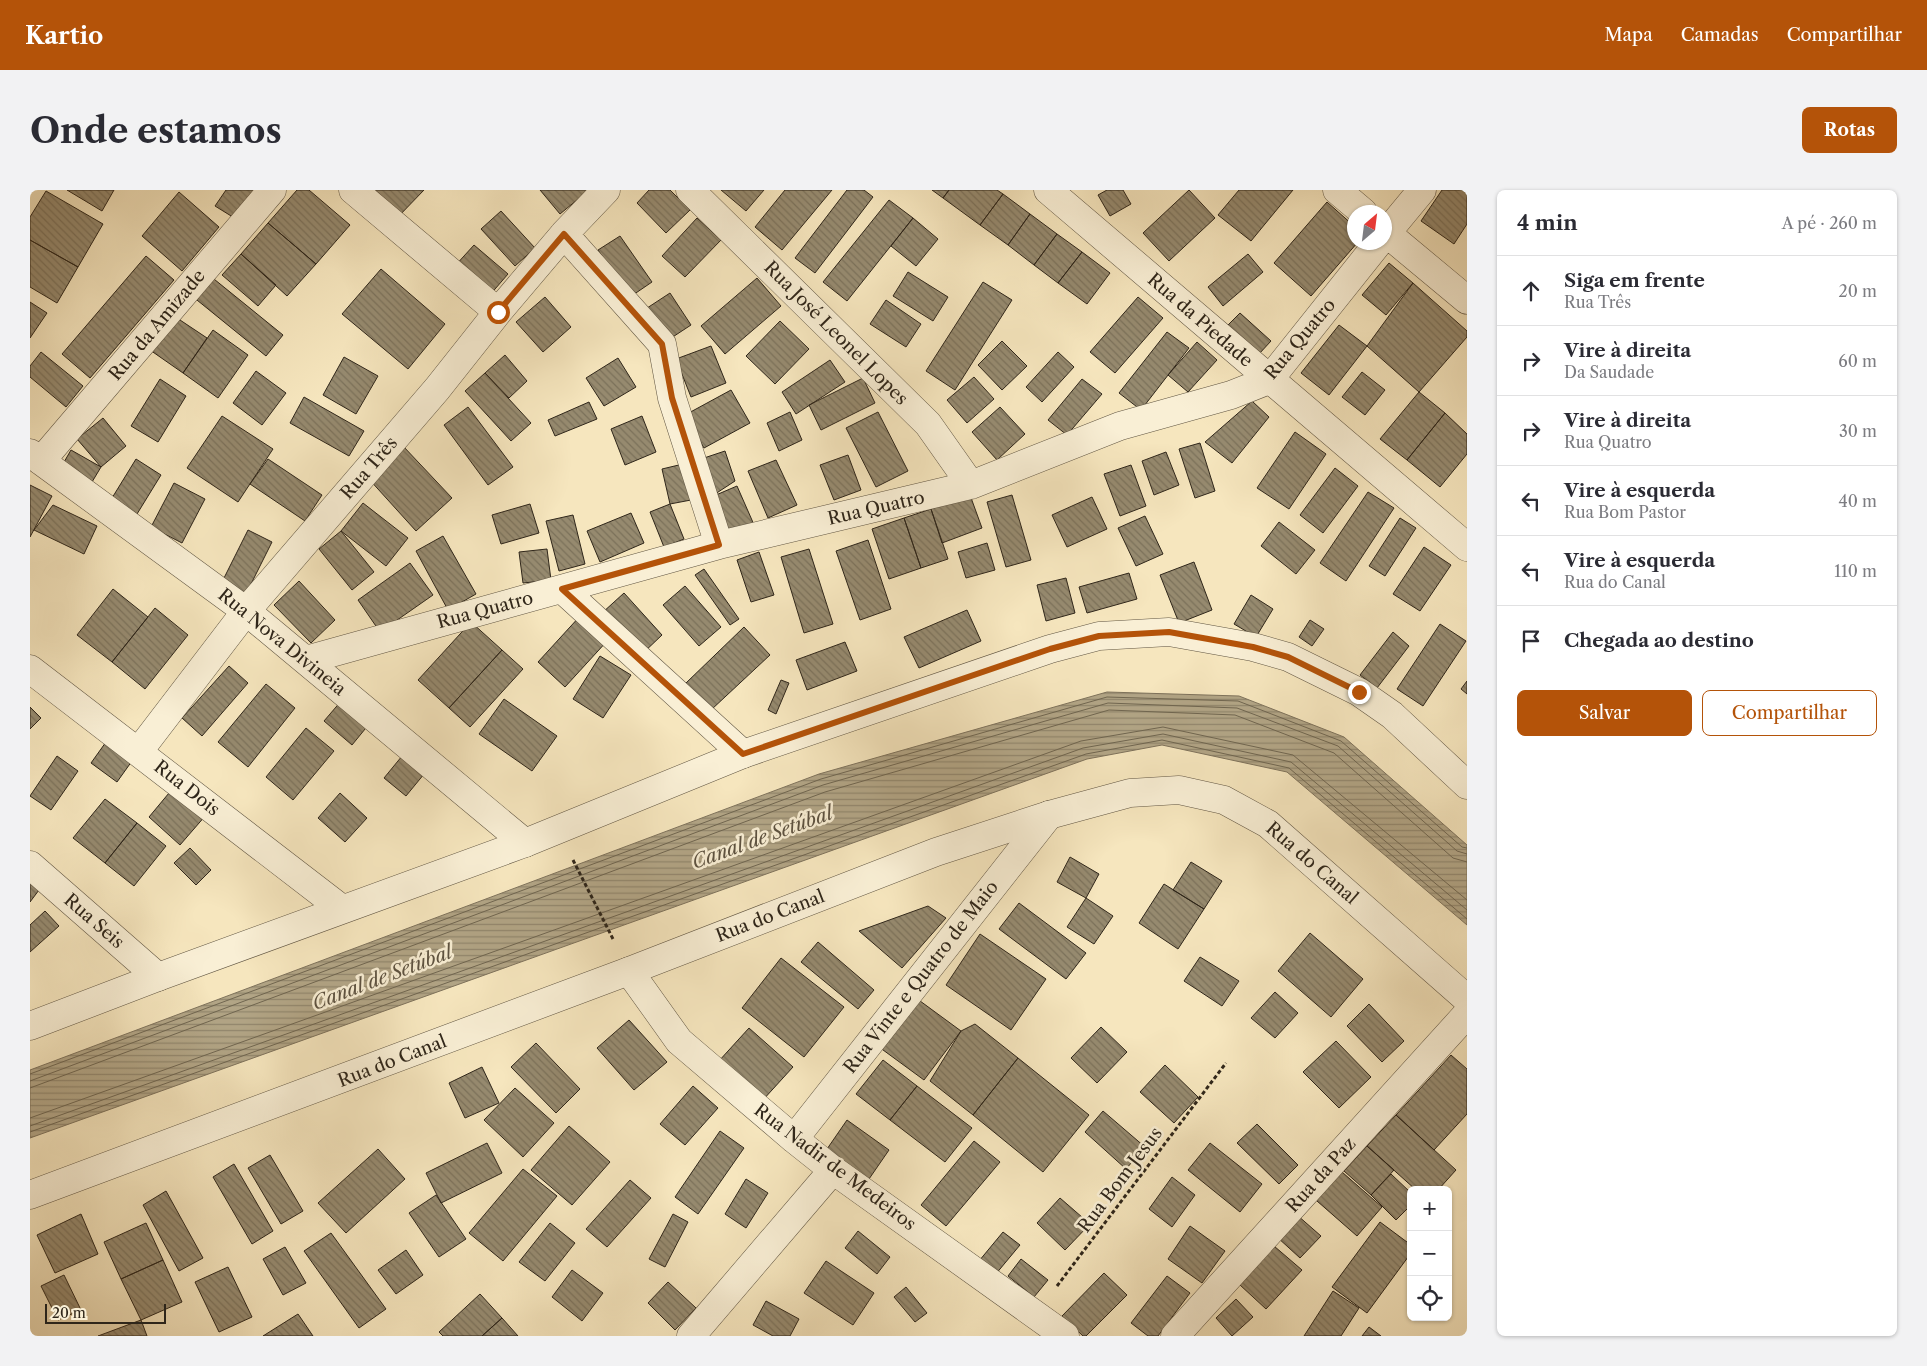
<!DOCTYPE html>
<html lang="pt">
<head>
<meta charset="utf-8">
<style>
	body { margin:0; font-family:"Libre Caslon Text",serif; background:#f2f2f3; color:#2b2b33 }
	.controls { position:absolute; right:15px; bottom:15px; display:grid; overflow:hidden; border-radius:8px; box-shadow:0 1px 4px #0004 }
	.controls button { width:45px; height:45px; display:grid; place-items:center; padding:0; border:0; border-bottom:1px solid #e1e1e2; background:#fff; color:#2b2b33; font:25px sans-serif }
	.compass { position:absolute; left:1317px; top:15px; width:45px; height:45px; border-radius:50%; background:#fff; box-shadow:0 1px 4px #0004; rotate:28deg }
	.scale { position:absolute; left:15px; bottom:12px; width:121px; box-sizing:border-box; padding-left:5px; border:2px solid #2f261a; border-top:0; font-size:14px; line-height:18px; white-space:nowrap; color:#2f261a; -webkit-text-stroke:4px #f9efd5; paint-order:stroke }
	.stop { position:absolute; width:15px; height:15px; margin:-11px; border:4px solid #b45309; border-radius:50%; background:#fff }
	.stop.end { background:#b45309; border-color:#fff; box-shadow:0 1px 5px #0008 }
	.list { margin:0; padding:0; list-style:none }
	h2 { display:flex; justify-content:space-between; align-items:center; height:65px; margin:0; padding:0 20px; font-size:21px }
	h2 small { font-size:16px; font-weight:400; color:#7c7c81 }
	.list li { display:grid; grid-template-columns:32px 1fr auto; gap:15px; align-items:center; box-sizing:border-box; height:70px; padding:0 20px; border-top:1px solid #e1e1e2 }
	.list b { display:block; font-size:19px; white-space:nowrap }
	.list p { margin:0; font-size:16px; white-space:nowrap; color:#7c7c81 }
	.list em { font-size:16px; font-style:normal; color:#7c7c81 }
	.actions { display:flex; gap:10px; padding:15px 20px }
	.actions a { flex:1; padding:11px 0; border:1px solid #b45309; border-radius:8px; text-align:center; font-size:18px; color:#b45309 }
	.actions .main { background:#b45309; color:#fff }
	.icon { flex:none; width:28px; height:28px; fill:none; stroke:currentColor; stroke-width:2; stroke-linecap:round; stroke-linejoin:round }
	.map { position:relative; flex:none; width:1437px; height:1146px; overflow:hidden; border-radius:8px }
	header { display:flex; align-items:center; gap:30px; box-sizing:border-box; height:70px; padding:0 25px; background:#b45309; color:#fff }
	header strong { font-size:24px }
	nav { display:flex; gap:28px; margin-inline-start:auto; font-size:18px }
	.intro { display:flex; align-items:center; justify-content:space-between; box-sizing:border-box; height:120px; padding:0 30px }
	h1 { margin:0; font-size:35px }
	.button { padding:12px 22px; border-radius:8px; background:#b45309; color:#fff; font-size:18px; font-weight:700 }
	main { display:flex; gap:30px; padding:0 30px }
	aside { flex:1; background:#fff; border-radius:8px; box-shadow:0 1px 4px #0004 }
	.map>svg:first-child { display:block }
	.water { fill:url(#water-rules); stroke:#7e725b }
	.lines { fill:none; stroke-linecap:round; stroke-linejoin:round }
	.shore { stroke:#706650; stroke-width:1 }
	.building { fill:url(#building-back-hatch); stroke:#2f261a }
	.minor-casing { stroke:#615643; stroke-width:29 }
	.tertiary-casing { stroke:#615643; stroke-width:29 }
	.path { stroke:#2f261a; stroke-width:3; stroke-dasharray:4 2.5; stroke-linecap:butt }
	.minor { stroke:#f9efd5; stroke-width:28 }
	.tertiary { stroke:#f9efd5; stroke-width:28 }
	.route { stroke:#b45309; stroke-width:6 }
	.labels { text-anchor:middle; stroke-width:5; stroke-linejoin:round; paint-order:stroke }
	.street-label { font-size:18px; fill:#2f261a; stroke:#f9efd5 }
	.water-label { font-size:19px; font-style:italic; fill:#5d5240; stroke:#f9efd5 }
</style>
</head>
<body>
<header>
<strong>Kartio</strong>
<nav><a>Mapa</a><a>Camadas</a><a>Compartilhar</a></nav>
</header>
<div class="intro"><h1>Onde estamos</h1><a class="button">Rotas</a></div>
<main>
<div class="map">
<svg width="1437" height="1146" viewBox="0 0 1437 1146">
	<defs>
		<pattern id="water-rules" width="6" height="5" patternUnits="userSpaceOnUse" patternTransform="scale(1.25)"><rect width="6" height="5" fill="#b2a586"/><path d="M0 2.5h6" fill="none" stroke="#91866d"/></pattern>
		<pattern id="building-back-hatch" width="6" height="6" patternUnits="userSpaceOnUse" patternTransform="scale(1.25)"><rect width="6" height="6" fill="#968a6f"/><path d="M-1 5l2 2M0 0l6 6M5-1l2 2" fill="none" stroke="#7b715a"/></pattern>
	</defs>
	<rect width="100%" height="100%" fill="#f6e6be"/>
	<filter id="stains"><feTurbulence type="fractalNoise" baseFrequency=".004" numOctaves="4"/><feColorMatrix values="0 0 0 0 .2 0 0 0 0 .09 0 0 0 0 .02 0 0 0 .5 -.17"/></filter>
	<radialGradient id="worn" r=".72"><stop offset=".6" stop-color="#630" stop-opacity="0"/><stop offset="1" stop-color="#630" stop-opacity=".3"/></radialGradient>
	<!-- water -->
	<path class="water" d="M1077,502L1209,506L1314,547L1437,655V735L1257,582L1132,555L1057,569L0,948V880L789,584Z"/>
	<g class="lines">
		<!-- shore -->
		<path class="shore" d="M0,884L791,589L1077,507L1208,511L1311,551L1432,657L1437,658
			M0,891L793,595L1078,513L1207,518L1308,556L1427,661L1437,664
			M0,898L795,602L1079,520L1205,525L1304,563L1423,668L1437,672
			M0,928L1051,551L1133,537L1263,565L1437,710
			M0,936L1053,558L1133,544L1261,572L1437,720
			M0,942L1056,564L1132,550L1259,578L1437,729"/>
	</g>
	<!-- building -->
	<path class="building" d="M37,0H84L72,21Z
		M196,0H226L206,29L185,16Z
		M267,0H279L320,35L286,74L238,33Z
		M337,0H394L366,29Z
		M510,0H559L530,24Z
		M619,0H640L660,20L636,43L607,13Z
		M691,0H734L716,21Z
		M755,0H802L752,60L725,37Z
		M817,0H834L843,7L785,83L765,68Z
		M902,0H919L913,8Z
		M919,0H967L973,4L950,35L913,8Z
		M1077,0H1093L1101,14L1080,26L1068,5Z
		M1159,0L1185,28L1139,71L1113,43Z
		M1209,0H1263L1221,51L1188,25Z
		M1412,0H1437V34L1424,54L1391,31Z
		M16,1L73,34L48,77L0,50V27Z
		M149,2L189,37L152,81L112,46Z
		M973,4L1000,24L978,55L950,35Z
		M859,10L883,28L817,111L793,92Z
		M1297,12L1324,36V52H1328L1281,106L1244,73Z
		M471,21L505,58L485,76L451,39Z
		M1000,24L1027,44L1004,75L978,55Z
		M667,28L691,50L655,87L632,66Z
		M883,28L908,49L886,76L861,56Z
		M238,33L286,74L257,106L211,64Z
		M1027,44L1052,62L1028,93L1004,75Z
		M590,46L622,92L600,107L568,60Z
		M0,50L48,77L27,113L0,97Z
		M444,55L478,84L459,106L424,77Z
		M1052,62L1080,83L1057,114L1028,93Z
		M211,64L246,95L228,116L192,85Z
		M1218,64L1233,82L1193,116L1178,97Z
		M116,66L144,90L60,188L32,164Z
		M1359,73L1383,93L1356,125L1332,105Z
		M351,79L415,134L378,179L312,124Z
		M878,82L918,107L903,131L863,106Z
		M179,85L253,145L236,166L162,106Z
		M727,88L751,116L695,164L671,136Z
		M953,92L982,110L925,200L896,181Z
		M1383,93L1437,141V147L1389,202L1337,156Z
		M640,103L661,135L632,154L611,122Z
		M515,107L541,137L513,162L486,132Z
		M1108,107L1133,128L1085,183L1060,162Z
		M856,110L891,134L876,157L840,134Z
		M0,112L17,123L0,148Z
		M1210,123L1241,151L1229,164L1198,135Z
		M144,126L177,148L153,183L120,160Z
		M750,131L779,159L745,194L716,166Z
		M1309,135L1337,156L1299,205L1271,183Z
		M183,140L218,165L188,208L153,183Z
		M1137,142L1159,158L1111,220L1089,203Z
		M972,151L997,176L972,200L948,175Z
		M1167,152L1187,170L1158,202L1138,185Z
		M681,156L696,193L661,207L646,169Z
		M11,162L53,196L36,217L0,187V176Z
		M1028,162L1044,177L1012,212L996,197Z
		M475,165L497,191L479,208L455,183Z
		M314,167L348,186L326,224L293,205Z
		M588,168L606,197L574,216L556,188Z
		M800,170L815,192L766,224L752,202Z
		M226,181L256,203L232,235L203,213Z
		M1332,182L1355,200L1335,225L1312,207Z
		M455,183L501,233L481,251L435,201Z
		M944,187L964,209L937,233L917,210Z
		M833,188L845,213L791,240L779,215Z
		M130,189L156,206L128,252L101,236Z
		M1052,189L1072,204L1037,245L1018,230Z
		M701,200L720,233L674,258L655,225Z
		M1389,202L1415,223L1377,270L1350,249Z
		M274,207L334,241L319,266L260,233Z
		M1222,211L1239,227L1202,273L1175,252Z
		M559,212L567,229L525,246L518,230Z
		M438,217L483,277L458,295L414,235Z
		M970,217L995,244L967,270L942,242Z
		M760,222L772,250L749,261L737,233Z
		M848,222L878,281L846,297L816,238Z
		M1415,223L1437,244V264L1410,297L1377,270Z
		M192,226L243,259L208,312L157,278Z
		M612,226L626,262L595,275L581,239Z
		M73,228L96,256L71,277L47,249Z
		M1265,242L1296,264L1259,319L1227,298Z
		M1170,253L1185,301L1165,308L1149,259Z
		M373,256L422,308L386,341L338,288Z
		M41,260L71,277L59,297L30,279Z
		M695,261L705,291L679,308L671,269Z
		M1136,262L1149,295L1124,305L1112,271Z
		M818,265L831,300L804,310L790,275Z
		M106,269L131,285L107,324L82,308Z
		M238,269L292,305L275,331L220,294Z
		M746,270L767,315L738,328L718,281Z
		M653,274L661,310L640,314L632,279Z
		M1101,275L1116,316L1090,326L1074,284Z
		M1305,278L1328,296L1293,343L1270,325Z
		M144,293L175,309L152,353L121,337Z
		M0,295L22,306L0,347Z
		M707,296L725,337L696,349L679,308Z
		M1338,302L1364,318L1316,391L1290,373Z
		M940,305L952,338L912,353L901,319Z
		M982,305L1001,370L976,377L957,312Z
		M1062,307L1077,339L1037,357L1022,325Z
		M333,313L378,348L356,376L311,341Z
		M500,314L509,343L471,354L462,325Z
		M640,314L654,349L634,357L620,322Z
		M23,315L67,336L54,364L4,340Z
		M901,319L918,369L891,378L874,328Z
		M601,323L614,353L570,372L557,341Z
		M543,325L555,374L529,381L516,331Z
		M1115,326L1133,364L1106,376L1088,338Z
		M874,328L891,378L859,389L842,339Z
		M1370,328L1386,338L1355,386L1339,376Z
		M1249,332L1285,360L1266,384L1231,356Z
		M218,340L242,352L215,406L191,394Z
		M311,341L344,382L322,400L289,359Z
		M413,346L446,404L418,420L386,361Z
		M838,350L861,419L830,430L806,361Z
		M957,353L965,380L936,388L928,362Z
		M1394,357L1421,375L1390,421L1363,404Z
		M517,359L521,390L493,393L489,362Z
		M779,359L803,434L774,443L751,367Z
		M729,362L744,405L721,412L707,370Z
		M1164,372L1182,420L1149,433L1130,385Z
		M380,373L403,405L350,442L328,410Z
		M674,379L709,429L700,435L665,385Z
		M1099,383L1107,409L1057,423L1049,397Z
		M1036,388L1045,423L1016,431L1007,395Z
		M269,391L305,430L281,453L244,415Z
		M655,396L691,437L669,456L633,415Z
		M83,399L118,427L82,472L47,445Z
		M594,403L632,445L611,465L572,423Z
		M1221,405L1243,419L1226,447L1204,434Z
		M125,418L158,445L115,499L82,472Z
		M937,420L951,451L889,478L874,447Z
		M551,425L578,450L535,497L508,472Z
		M1280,430L1294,439L1282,456L1269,447Z
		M441,432L472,460L419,518L388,490Z
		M1410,434L1436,451L1393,516L1367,499Z
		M714,437L740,465L681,520L656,493Z
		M1363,442L1379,456L1347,498L1330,485Z
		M815,452L827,481L777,500L766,470Z
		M472,460L493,479L440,537L419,518Z
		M570,466L601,485L573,528L543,509Z
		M199,476L218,493L172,546L152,528Z
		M751,490L759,493L746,524L738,520Z
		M1437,491V504L1431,499Z
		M236,494L265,518L218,577L188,552Z
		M474,509L527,546L502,581L449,544Z
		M312,510L340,533L322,555L294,531Z
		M0,517L11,528L0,539Z
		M276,538L304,561L263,610L236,587Z
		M76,552L102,571L87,592L61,573Z
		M377,560L399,578L376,606L354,588Z
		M27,566L48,581L21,620L0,606Z
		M144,597L176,625L150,655L119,627Z
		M310,603L337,628L315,652L288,628Z
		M75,609L107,633L75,673L43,648Z
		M107,633L136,656L104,696L75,673Z
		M160,658L181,680L166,695L144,673Z
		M1040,667L1069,684L1056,708L1027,692Z
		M1161,672L1192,691L1174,719L1143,700Z
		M0,687L12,696L0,712Z
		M1134,694L1174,719L1148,759L1109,733Z
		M1056,708L1083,726L1064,754L1037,737Z
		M989,713L1056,763L1036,789L969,739Z
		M898,716L916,728L872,778L829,741Z
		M15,721L29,736L0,762V735Z
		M1280,743L1333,789L1301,827L1248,781Z
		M950,744L1016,789L981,840L916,795Z
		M788,752L844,800L828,819L771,772Z
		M1170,767L1209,791L1192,816L1154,791Z
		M751,768L814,817L774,867L712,818Z
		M1245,802L1268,823L1245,848L1221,828Z
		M886,808L931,841L894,890L849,857Z
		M1339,814L1374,851L1352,872L1317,836Z
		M599,830L637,872L604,900L567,858Z
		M945,834L988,868L943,925L900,891L931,841Z
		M1071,837L1097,862L1067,893L1041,868Z
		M719,838L763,877L732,911L688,872Z
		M1306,851L1341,887L1309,918L1273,882Z
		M506,853L550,899L526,923L481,877Z
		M1421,865L1437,879V924L1404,960L1366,925Z
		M988,868L1059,925L1013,982L943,925Z
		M853,870L887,896L860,930L826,904Z
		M1135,875L1168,907L1144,933L1110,902Z
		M452,877L469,913L435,928L419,893Z
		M663,896L688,918L655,955L630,934Z
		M887,896L942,938L915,972L860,930Z
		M485,898L524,933L493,967L454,930Z
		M1073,921L1115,957L1096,979L1055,942Z
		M1366,925L1426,980L1408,1000H1386L1337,956Z
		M817,930L859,960L839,989L797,959Z
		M1227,934L1268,975L1249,994L1207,953Z
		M539,936L580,972L542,1015L501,980Z
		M690,941L714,958L668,1024L645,1007Z
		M944,951L970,972L916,1036L891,1015Z
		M457,953L472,983L411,1013L396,983Z
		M1180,953L1232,994L1210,1022L1158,980Z
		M1337,956L1364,980L1341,1005L1314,981Z
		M348,959L375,989L316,1043L288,1013Z
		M240,965L273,1021L251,1034L218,978Z
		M204,974L243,1041L222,1054L183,987Z
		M1304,975L1352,1017L1327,1046L1279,1004Z
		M493,979L527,1006L473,1071L439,1043Z
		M1361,984L1381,1003V1015L1366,1030L1341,1005Z
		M1142,987L1165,1005L1142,1037L1119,1019Z
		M716,989L738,1003L716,1038L695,1024Z
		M600,990L621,1008L577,1057L556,1039Z
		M136,1001L173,1068L149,1081L113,1015Z
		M406,1005L436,1049L409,1067L379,1023Z
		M1030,1008L1060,1034L1035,1060L1007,1033Z
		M51,1024L68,1064L25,1083L7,1045Z
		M643,1024L658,1032L635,1077L619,1069Z
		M1267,1025L1291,1046L1270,1068L1247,1047Z
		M1350,1032L1381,1055V1063L1337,1123L1302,1097Z
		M116,1033L133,1070L91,1089L74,1052Z
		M520,1033L545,1053L515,1091L489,1072Z
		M1160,1036L1195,1061L1172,1093L1138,1069Z
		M828,1041L860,1067L847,1084L815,1058Z
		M973,1042L990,1055L965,1085L949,1071Z
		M301,1043L356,1119L329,1138L274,1061Z
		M1244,1056L1272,1080L1236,1119L1210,1095Z
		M255,1057L276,1093L253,1105L233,1069Z
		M376,1060L393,1085L366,1104L348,1080Z
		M991,1069L1018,1090L1004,1107L978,1086Z
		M133,1070L152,1112L111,1130L91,1089Z
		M796,1071L844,1103L823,1135L774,1103Z
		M198,1077L222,1127L189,1142L165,1092Z
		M542,1080L573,1103L552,1131L522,1107Z
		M1074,1083L1097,1105L1056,1146H1053L1032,1126Z
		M34,1085L51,1120L28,1130L11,1096Z
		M1137,1086L1160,1103L1128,1146H1118L1101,1133Z
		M638,1092L666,1118L645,1140L618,1113Z
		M876,1097L897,1123L885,1132L864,1107Z
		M1303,1101L1329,1118L1311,1146H1274Z
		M450,1104L472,1128L452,1146H413L409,1142Z
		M1206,1109L1223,1127L1202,1146L1186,1128Z
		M736,1111L769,1129L760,1146H743L723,1135Z
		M268,1124L283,1146H233Z
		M472,1128L488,1146H452Z
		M111,1130L117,1146H68Z
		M1339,1137L1351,1146H1332Z"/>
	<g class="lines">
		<!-- minor casing -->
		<g class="minor-casing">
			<path id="minor" d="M323,0L468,122
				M660,0L898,234L941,295
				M1018,0L1437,357
				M1307,0L1333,22
				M1354,41L1437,110
				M534,44L632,154L642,208L689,355
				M1354,46L1392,0
				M0,263L216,421L495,653
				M11,271L242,0
				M532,399L713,564
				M276,470L689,355L941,295L1090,236L1201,205L1239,190L1349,52
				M0,479L312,719
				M109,561L216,421L407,199L468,122L534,44L576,0
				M0,675L128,787
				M599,781L649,851L764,949L803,980L1035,1146
				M764,949L1019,625
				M661,1146L803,980
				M1145,1146L1437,824"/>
		</g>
		<!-- tertiary casing -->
		<g class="tertiary-casing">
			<path id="tertiary" d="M0,836L128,787L495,653L713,564L1020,459L1069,446L1139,442L1223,457L1258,467L1329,502L1362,525L1437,595
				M0,1005L599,781L906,662L1019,625L1100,603L1149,600L1194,610L1238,634L1437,809"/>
		</g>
		<!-- path -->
		<path class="path" d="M543,670L583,749
			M1027,1096L1196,873"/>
		<!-- minor -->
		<use href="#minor" class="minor"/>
		<!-- tertiary -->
		<use href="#tertiary" class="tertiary"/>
	</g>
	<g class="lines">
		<!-- route -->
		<path class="route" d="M468,122L534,44L632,154L642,208L689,355L532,399L713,564L1020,459L1069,446L1139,442L1223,457L1258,467L1329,502"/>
	</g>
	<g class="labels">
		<!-- street labels -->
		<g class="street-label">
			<text transform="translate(1170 130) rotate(41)" y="6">Rua da Piedade</text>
			<text transform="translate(127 135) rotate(-50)" y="6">Rua da Amizade</text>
			<text transform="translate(806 143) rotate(45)" y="6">Rua José Leonel Lopes</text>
			<text transform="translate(1270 149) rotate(-50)" y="6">Rua Quatro</text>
			<text transform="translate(339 278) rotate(-49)" y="6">Rua Três</text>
			<text transform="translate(846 318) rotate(-13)" y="6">Rua Quatro</text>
			<text transform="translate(455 420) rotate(-15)" y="6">Rua Quatro</text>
			<text transform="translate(252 452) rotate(39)" y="6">Rua Nova Divineia</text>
			<text transform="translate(157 598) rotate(38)" y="6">Rua Dois</text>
			<text transform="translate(1282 673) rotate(41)" y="6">Rua do Canal</text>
			<text transform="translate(740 726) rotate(-21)" y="6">Rua do Canal</text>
			<text transform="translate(64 731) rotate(41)" y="6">Rua Seis</text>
			<text transform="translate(891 787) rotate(-52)" y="6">Rua Vinte e Quatro de Maio</text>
			<text transform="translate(362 871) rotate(-21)" y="6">Rua do Canal</text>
			<text transform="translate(805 977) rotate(37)" y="6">Rua Nadir de Medeiros</text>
			<text transform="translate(1291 985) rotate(-48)" y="6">Rua da Paz</text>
			<text transform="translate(1090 990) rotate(-53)" y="6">Rua Bom Jesus</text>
		</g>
		<!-- water labels -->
		<g class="water-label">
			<text transform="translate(732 647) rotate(-20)" y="7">Canal de Setúbal</text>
			<text transform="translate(352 787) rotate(-21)" y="7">Canal de Setúbal</text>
		</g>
	</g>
	<rect width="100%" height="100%" filter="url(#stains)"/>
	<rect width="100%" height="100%" fill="url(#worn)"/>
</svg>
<div class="controls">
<button>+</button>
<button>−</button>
<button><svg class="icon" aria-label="locate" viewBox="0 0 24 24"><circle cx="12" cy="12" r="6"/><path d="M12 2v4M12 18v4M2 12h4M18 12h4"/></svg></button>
</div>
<svg class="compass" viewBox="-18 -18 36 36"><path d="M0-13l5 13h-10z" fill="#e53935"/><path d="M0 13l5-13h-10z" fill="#7c7c81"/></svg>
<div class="scale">20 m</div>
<div class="stop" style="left:468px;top:122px"></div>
<div class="stop end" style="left:1329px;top:502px"></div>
</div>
<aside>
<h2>4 min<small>A pé · 260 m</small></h2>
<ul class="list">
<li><svg class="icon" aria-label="ahead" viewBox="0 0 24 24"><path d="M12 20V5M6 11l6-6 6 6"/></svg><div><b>Siga em frente</b><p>Rua Três</p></div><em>20 m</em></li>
<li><svg class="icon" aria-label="right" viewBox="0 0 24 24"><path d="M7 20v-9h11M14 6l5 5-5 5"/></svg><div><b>Vire à direita</b><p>Da Saudade</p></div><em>60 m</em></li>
<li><svg class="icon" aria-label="right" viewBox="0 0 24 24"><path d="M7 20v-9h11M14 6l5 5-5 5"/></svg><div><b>Vire à direita</b><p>Rua Quatro</p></div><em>30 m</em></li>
<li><svg class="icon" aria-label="left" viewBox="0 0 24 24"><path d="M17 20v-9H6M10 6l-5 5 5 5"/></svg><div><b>Vire à esquerda</b><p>Rua Bom Pastor</p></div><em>40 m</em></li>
<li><svg class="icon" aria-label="left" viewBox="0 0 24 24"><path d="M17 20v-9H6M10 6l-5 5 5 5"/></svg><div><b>Vire à esquerda</b><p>Rua do Canal</p></div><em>110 m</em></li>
<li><svg class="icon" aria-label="arrive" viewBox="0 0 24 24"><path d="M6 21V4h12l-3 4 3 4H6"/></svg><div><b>Chegada ao destino</b></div></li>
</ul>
<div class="actions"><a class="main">Salvar</a><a>Compartilhar</a></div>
</aside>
</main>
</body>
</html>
